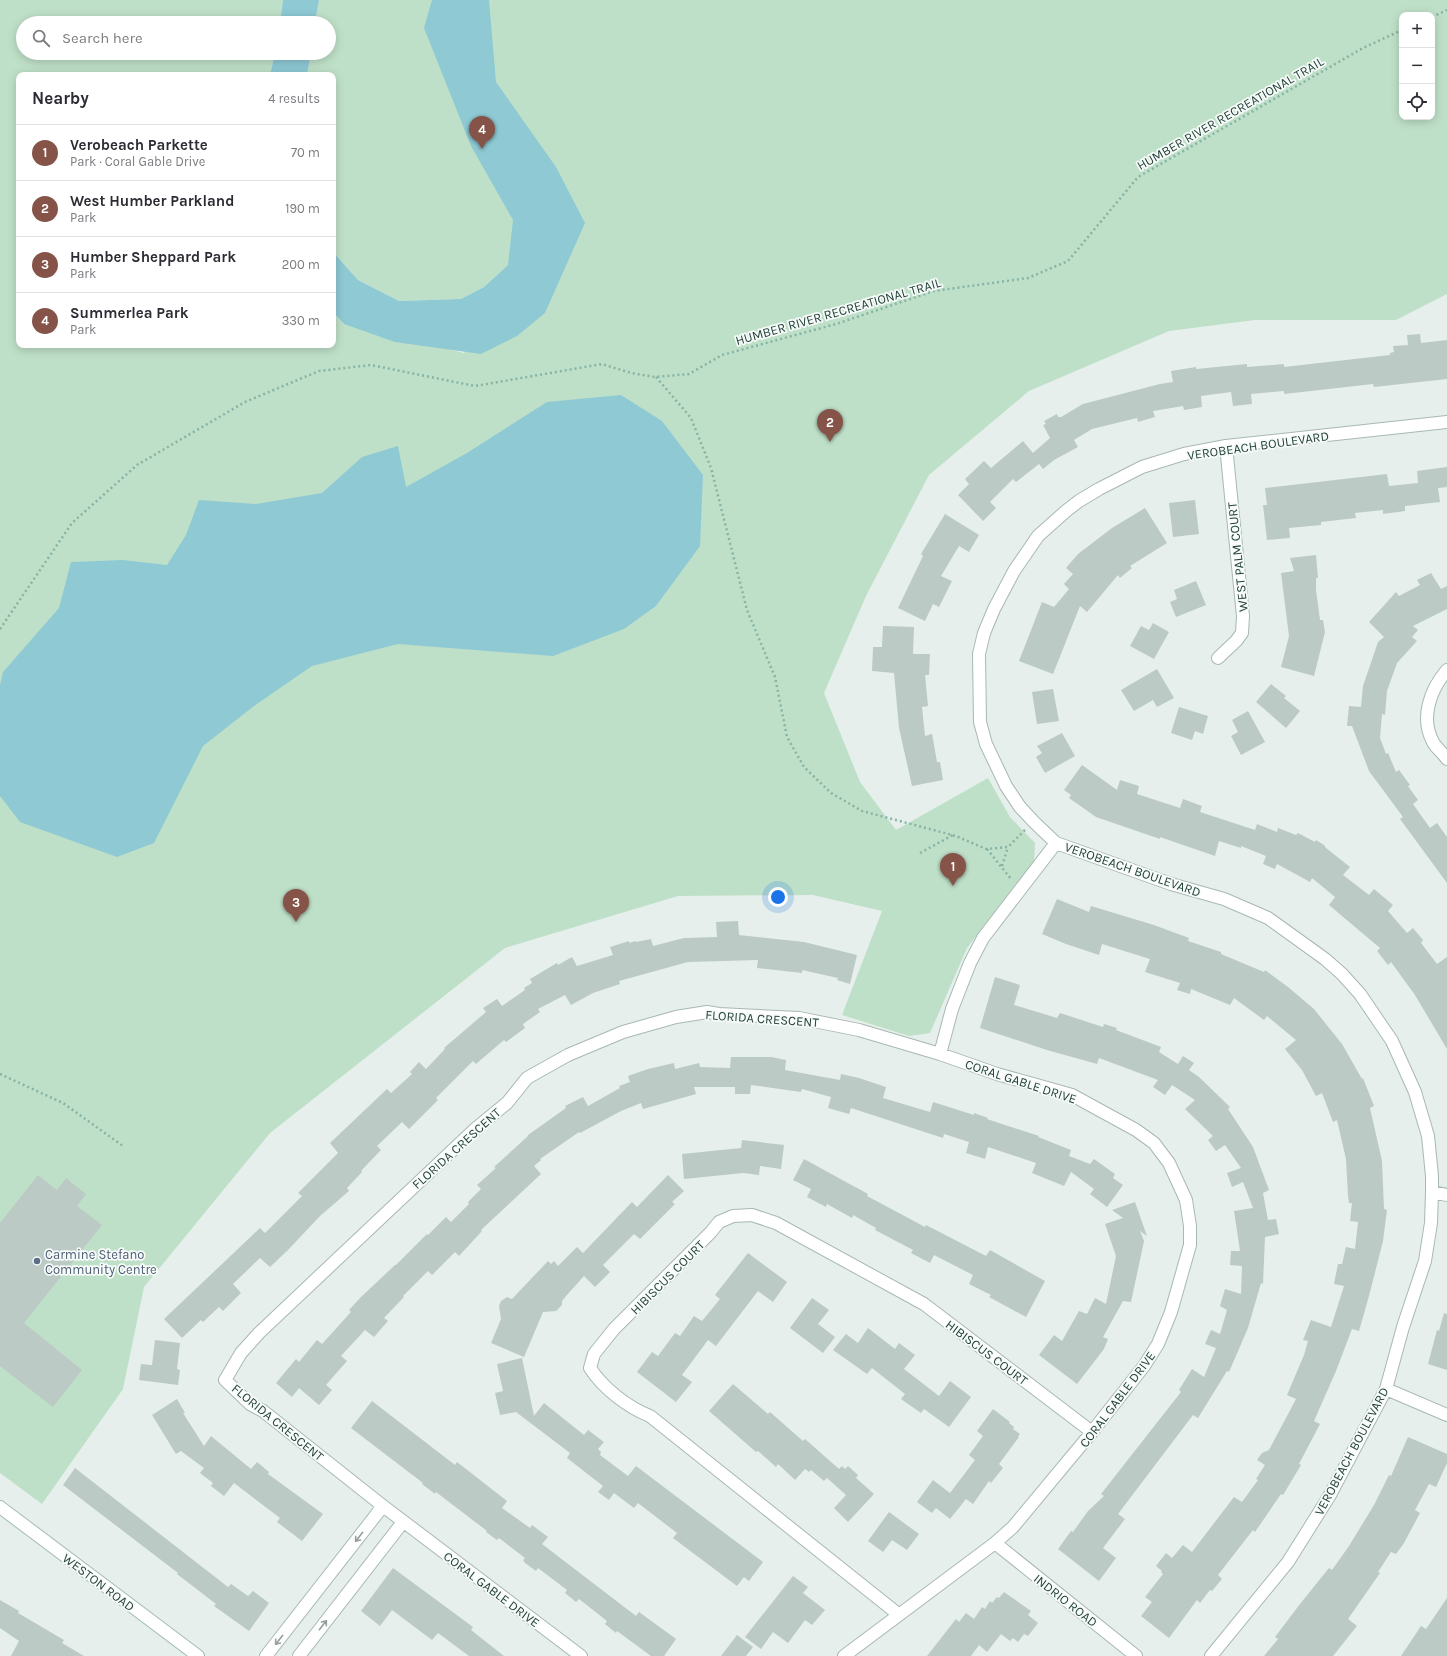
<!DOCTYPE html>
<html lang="en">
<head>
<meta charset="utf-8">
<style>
	body { margin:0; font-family:Karla,sans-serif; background:#f7f7f7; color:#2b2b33 }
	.controls { position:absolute; right:12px; top:12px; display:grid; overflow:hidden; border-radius:8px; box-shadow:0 2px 10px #0003 }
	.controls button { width:36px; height:36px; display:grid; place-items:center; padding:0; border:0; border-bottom:1px solid #e1e1e2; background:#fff; color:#2b2b33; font:20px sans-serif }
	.you { position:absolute; left:778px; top:897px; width:14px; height:14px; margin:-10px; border:3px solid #fff; border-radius:50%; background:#1a73e8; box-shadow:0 0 0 6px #1a73e833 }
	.badge { display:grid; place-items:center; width:26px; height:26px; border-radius:50%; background:#855347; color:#fff; font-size:13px; font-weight:700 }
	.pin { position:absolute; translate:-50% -33px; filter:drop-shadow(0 1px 2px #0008) }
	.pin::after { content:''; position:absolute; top:21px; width:14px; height:12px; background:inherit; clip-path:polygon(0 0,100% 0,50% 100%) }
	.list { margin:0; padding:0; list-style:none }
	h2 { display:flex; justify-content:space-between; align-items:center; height:52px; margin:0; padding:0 16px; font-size:17px }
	h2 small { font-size:13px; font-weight:400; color:#7c7c81 }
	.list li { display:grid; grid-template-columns:26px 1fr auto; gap:12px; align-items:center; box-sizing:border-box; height:56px; padding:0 16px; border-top:1px solid #e1e1e2 }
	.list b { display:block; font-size:15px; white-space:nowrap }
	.list p { margin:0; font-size:13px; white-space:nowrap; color:#7c7c81 }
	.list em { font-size:13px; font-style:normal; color:#7c7c81 }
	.icon { flex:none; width:22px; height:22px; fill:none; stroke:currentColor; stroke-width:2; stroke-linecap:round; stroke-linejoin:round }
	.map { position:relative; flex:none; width:1447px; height:1656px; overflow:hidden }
	.search { position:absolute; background:#fff; box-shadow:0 2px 10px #0003; left:16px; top:16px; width:320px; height:44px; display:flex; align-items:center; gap:10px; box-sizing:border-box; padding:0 14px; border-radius:22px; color:#7c7c81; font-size:15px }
	.panel { position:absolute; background:#fff; box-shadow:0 2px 10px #0003; left:16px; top:72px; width:320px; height:276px; border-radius:8px }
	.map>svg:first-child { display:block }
	.green { fill:#bfe0c8; fill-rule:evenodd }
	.water { fill:#8ec9d4 }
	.building { fill:#bbcac4 }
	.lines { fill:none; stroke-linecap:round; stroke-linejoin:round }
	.street-casing { stroke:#a8b8b2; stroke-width:14 }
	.secondary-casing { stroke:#a4bbb3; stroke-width:14 }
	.path { stroke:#86b3a5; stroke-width:2.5; stroke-dasharray:2 3; stroke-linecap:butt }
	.street { stroke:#fff; stroke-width:12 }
	.secondary { stroke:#fff; stroke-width:12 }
	.oneway { stroke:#92a09c }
	.service-dot { fill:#5c6f8a; stroke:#f7fbf9; stroke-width:1.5 }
	.labels { text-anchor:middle; stroke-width:3.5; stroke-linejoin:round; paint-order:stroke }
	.street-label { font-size:13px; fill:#24423a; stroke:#f7fbf9 }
	.service-label { font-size:13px; fill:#4e5e75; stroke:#f7fbf9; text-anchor:start }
</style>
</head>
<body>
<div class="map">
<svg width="1447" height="1656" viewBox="0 0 1447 1656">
	<rect width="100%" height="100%" fill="#e6efeb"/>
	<!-- green -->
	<path class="green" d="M0,0H283L280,23H23V53H275L270,75H19V345H333V312L344,324L464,353L508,265L484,287L461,299L399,301L358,280L333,252V75H307L311,53H329V23H315L319,0H1447V294L1396,320H1255L1169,331L1029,391L929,475L866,596L824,693L860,782L896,830L988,778L1010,817L1035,843L1034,861L967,948L930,1033L909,1036L842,1015L882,911L813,895L678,896L505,948L270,1133L144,1287L123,1389L42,1504L0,1473ZM1402,15H1432V117H1402Z"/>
	<!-- water -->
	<path class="water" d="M283,0H319L315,23H280Z
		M432,0H489L496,82L556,167L585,223L545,313L517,336L481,354L395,342L344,324L333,312V252L358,280L399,301L461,299L484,287L508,265L513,220L471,146L424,28Z
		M275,53H311L307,75H270Z
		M621,395L662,421L703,475L700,546L656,606L624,629L553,656L398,644L312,666L254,706L203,746L154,843L117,857L20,822L0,796V685L3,672L59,608L71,562L123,560L167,565L186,535L199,500L256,504L322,493L362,457L398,446L406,487L467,453L547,402Z"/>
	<!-- building -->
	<path class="building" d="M1420,334L1421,343L1447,340V379L1374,387L1373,384L1284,394V391L1251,394L1252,404L1233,406L1231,392L1201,396L1202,407L1184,410L1183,406L1153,411L1155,417L1138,422L1137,418L1092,429L1074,440L1078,447L1054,460L1043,469L1039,464L1016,482L1013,479L990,502L996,508L983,521L958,495L969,484L965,479L984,461L991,468L1023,441L1033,453L1050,438L1043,425L1046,424L1044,421L1057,414L1058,417H1061L1083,404L1160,384L1173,382L1171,371L1196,367V369L1247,364V367L1284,364V367L1390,355V353L1394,352L1393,346L1408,345L1407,335Z
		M1447,467V487L1438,488L1440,502L1405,506V511L1383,514V510L1355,513L1356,518L1321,522V525L1289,528L1290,538L1267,540L1263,505H1267L1265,488L1387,474L1389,486L1418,483L1417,471Z
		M1195,500L1199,534L1173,537L1169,503Z
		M1145,508L1167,543L1130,566L1132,568L1120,578L1118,575L1087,612L1080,606L1053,674L1019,661L1042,602L1054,607L1069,589L1064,584L1073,574L1066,568L1078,554L1112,528Z
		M945,514L979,535L969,552L959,546L941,576L952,581L939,607L933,604L925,621L898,608L923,556L921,554Z
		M1316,555L1318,578H1316V590L1320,620H1323L1325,632L1314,676L1281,667L1289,636L1281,573L1294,571L1290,558Z
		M1431,573L1441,589L1447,586V609L1413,626L1418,630L1412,637L1417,641L1397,663L1387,691L1385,715L1382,714L1380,738L1386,754L1388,753L1396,772L1399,770L1410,785L1408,786L1418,800L1413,804L1430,828L1437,823L1447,837V883L1400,819L1403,817L1369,771L1352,726H1347L1349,706L1361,707L1363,686L1378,642L1384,637L1369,622L1396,592L1399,596L1420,585L1417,580Z
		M1196,581L1206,605L1176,617L1170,602L1177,599L1174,590Z
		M1153,623L1169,632L1154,659L1130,646L1141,626L1149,630Z
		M883,626L914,627L913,654H930L929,675H925L928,706L922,707L925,736L932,734L937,762H940L943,780L912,786L899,728L894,673L872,671L873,647H882Z
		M1157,669L1174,698L1157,707L1153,700L1134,711L1121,690Z
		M1271,684L1286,696L1284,698L1300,711L1286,728L1256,702Z
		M1053,689L1059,721L1037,724L1032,692Z
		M1179,707L1208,716L1203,734L1195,731L1192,740L1171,733Z
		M1248,711L1265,742L1241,755L1231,736L1238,732L1232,720Z
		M1062,733L1075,756L1045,773L1036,757L1042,753L1037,746Z
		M1082,765L1117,790L1120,780L1139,786L1137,794L1180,808L1183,799L1202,806L1200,812L1255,830L1257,824L1277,832L1278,828L1296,835L1298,833L1315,842L1316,840L1324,845L1326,848L1350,867L1343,875L1369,895L1374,889L1393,905L1388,911L1407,933L1413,928L1423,940L1421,943L1437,964L1447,957V1049L1415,995L1391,962L1388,965L1377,951L1380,948L1329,905L1335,897L1312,878L1310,882L1277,864L1275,869L1263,864L1266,856L1241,846V848L1219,841L1215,856L1160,837V839L1096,817L1069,798L1071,795L1064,790Z
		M1057,899L1089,912L1091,906L1154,925L1189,938L1188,941L1221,952V954L1264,972L1265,970L1288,987L1314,1009L1342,1044L1362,1079L1363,1078L1374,1106L1370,1108L1382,1161L1384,1209L1387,1210L1383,1241L1369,1296L1359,1331L1352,1329L1336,1371L1314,1421L1320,1424L1299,1464L1301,1465L1283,1495L1281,1494L1255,1532L1253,1530L1218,1575L1222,1579L1212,1591L1210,1590L1200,1603L1197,1600L1169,1638L1141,1616L1152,1602L1145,1597L1163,1574L1161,1572L1162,1571L1156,1566L1166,1553L1172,1558L1183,1545L1192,1552L1234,1497L1242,1502L1258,1480L1256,1479L1265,1465L1257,1460L1262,1453L1269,1450L1296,1399L1287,1395L1304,1355L1308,1341L1303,1340L1311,1320L1331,1327L1344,1286L1334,1284L1338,1264H1342L1346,1247L1355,1249L1358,1222L1350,1221L1352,1203H1349L1348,1196L1346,1159L1337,1120L1333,1122L1322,1093L1316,1096L1302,1070L1285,1049L1296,1040L1267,1016L1264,1020L1234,998L1230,1005L1191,989L1190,994L1177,990L1180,983L1145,972L1150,959L1102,944L1099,955L1066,944L1042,934Z
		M738,921L739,935L804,942L857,955L850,984L837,980L838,978L802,970V973L757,968L758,960L688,962L619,981L620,984L593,993L571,1005L565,995L538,1009L540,1012L523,1024L525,1028L506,1042L504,1040L476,1064L473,1061L436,1098L438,1100L409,1129L402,1122L377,1146L381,1150L361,1171L362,1172L347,1188L349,1191L320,1216L288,1250L270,1267L260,1258L233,1284L241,1293L223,1311L219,1307L203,1322L201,1320L182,1338L164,1319L260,1228L265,1233L302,1196L298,1193L338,1153L330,1143L387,1089L391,1093L412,1074L410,1072L419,1062L426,1069L445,1049L444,1048L486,1012L483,1008L497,999L502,1006L525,990L524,988L532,983L530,979L557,963L558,965L572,957L577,966L613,955L610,947L629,941V943L636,941V942L651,939L653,946L684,938L717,937L716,922Z
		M995,977L1020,985L1014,1005L1057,1018L1060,1013L1103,1027L1104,1024L1117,1028L1116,1030L1161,1047L1159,1052L1178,1064L1183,1056L1194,1063L1189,1070L1199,1077L1230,1107L1228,1109L1253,1147L1269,1190L1263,1193L1268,1220L1276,1219L1279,1234L1265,1237L1263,1284L1261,1283L1248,1328L1229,1372L1227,1371L1198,1418L1193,1415L1118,1514L1125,1519L1103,1548L1116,1558L1099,1581L1058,1549L1071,1531L1073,1532L1088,1511L1104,1496L1101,1494L1181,1392L1179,1390L1192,1369L1204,1377L1216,1348L1205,1344L1211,1330L1220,1334L1227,1310L1220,1306L1225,1289L1241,1294L1242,1266L1230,1265L1231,1251H1240L1234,1211L1253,1208L1243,1182L1232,1187L1227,1173L1241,1168L1225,1145L1216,1151L1208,1140L1213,1136L1185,1109L1195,1100L1172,1085L1165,1095L1153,1087L1158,1080L1099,1058L1097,1064L1047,1050L980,1028Z
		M731,1057H771L786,1060L785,1070L840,1080L841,1074L859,1078L886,1087L883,1098L930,1112L933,1102L974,1115V1113L988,1118L987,1119L1039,1136L1038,1137L1071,1150L1069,1156L1090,1164L1094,1159L1115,1174L1113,1178L1123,1185L1107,1207L1090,1194L1094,1189L1071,1172L1064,1186L1032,1173L1036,1163L988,1147L985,1159L966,1153L969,1142L944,1134L943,1138L851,1108L849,1114L828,1108L831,1097L802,1089L801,1092L751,1085L750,1094H735V1087H694L696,1094L643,1109L641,1103L621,1111L580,1133L579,1132L540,1159L541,1160L534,1166L541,1174L481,1230L482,1231L459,1256L455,1252L432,1275L428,1271L403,1296L404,1297L384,1318L388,1321L374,1337L365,1330L341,1356L347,1361L326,1385L332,1390L319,1405L299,1388L292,1397L276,1383L296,1359L299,1362L317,1340L322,1344L351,1312L349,1310L361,1297L395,1265H396L427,1234L428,1235L446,1217L451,1222L469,1204L468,1202L481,1189L477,1185L496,1168L494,1167L528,1136V1135L566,1108L565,1106L583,1097L588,1106L620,1088L619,1086L630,1082L628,1076L648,1069L674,1063L675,1069L699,1063L700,1067L730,1068Z
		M742,1140L784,1145L781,1169L760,1166L759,1175L743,1173L684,1179L682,1154L741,1148Z
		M804,1159L868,1194L867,1196L925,1227L926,1225L986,1256L990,1250L1045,1281L1026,1317L989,1297L991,1295L969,1284L973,1275L934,1255L930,1263L911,1253L913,1250L875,1230L876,1228L853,1215L852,1218L827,1204L826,1207L807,1197L811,1189L793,1180Z
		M38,1175L57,1190L66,1178L86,1194L77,1206L102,1225L24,1323L82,1370L53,1407L0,1366V1223Z
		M668,1175L684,1191L672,1202L675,1204L640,1239L634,1234L603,1265L610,1272L595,1287L584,1276L566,1296L562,1301V1305L556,1311L543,1312L524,1357L491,1343L501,1319L499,1306L501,1301L507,1297L512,1299L548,1261L551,1264L554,1261L558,1266L577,1247L583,1253L632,1202L637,1207Z
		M1135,1202L1147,1236L1140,1231L1144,1241L1131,1302L1123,1301L1103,1337L1108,1339L1104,1349L1077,1384L1039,1355L1054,1335L1062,1341L1079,1311L1087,1314L1095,1298L1106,1304L1116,1256L1105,1224L1123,1218L1112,1210Z
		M748,1253L787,1282L773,1302L758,1291L716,1346L708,1340L682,1375L692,1382L676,1402L637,1372L652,1352L658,1356L675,1333L680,1336L694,1316L702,1321L720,1299L715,1295Z
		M812,1298L829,1310L818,1324L835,1337L823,1353L790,1328Z
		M1444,1313L1447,1314V1370L1428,1364L1437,1330L1439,1331Z
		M868,1328L895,1349L899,1343L915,1355L904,1369L939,1396L950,1381L971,1397L949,1427L924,1409L921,1413L901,1399L905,1394L872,1368L867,1374L833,1350L846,1334L858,1343Z
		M155,1340L180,1343L177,1369L180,1370L178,1385L139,1380L141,1364L152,1365Z
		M522,1358L534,1416L544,1403L584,1435L588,1430L604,1442L598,1449L601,1452L600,1455L628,1476L636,1466L763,1562L749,1581L744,1577L737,1586L673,1538L677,1533L638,1503L634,1508L614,1493L609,1500L598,1492L603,1486L567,1458L570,1453L516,1412L500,1415L495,1393L503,1391L497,1364Z
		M733,1384L768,1414L770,1412L803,1441L805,1439L839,1469L842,1466L845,1469L848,1466L858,1475L856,1478L874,1494L848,1522L834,1508L846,1495L827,1478L824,1481L811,1470L809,1472L805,1469L795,1480L778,1464L776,1467L758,1451L756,1452L709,1411Z
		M177,1399L185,1413H183L204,1446L211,1436L251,1469L257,1462L269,1472L268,1474L323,1514L302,1541L277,1522L280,1518L234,1483L224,1496L211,1486L213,1483L200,1473L204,1468L181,1451L176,1454L152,1415Z
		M372,1401L455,1465L457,1462L507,1501L502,1508L530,1528L532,1525L548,1537L542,1544L636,1616L639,1612L676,1639L664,1656H651L617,1631L616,1633L605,1624L607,1621L579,1599L576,1602L565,1593L567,1590L538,1568L536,1571L525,1563L523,1560L525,1558L499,1538L497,1540L486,1532L487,1531L436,1492L435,1494L422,1484L423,1483L351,1428Z
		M993,1409L1010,1422L1009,1423L1014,1427L1013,1429L1020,1434L1018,1436L1019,1437L999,1464L1003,1468L991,1483L989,1481L973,1504L966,1499L950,1519L936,1508L932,1513L917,1502L933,1480L950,1493L975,1460L969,1455L983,1436L977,1431Z
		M1408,1437L1447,1454V1463L1436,1487L1429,1484L1415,1510L1420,1513L1404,1543L1396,1554L1391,1552L1378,1572L1380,1573L1348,1619L1357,1626L1333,1656H1264L1278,1639L1275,1637L1300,1604L1329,1568L1332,1570L1349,1546L1374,1505L1389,1475L1391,1476Z
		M75,1468L228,1587L231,1584L248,1596L253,1591L269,1603L249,1631L214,1606L216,1604L177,1574L178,1573L63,1485Z
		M889,1512L919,1534L907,1550L892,1540L883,1552L868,1541Z
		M393,1568L473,1627L471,1630L504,1656H469L438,1633L432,1640L392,1610L380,1626L361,1611Z
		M793,1576L808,1587L803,1593L825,1610L812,1625L805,1620L788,1643L773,1632L761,1649L745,1637Z
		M1004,1592L1031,1611L1028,1615L1038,1623L1028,1636L1024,1634L1018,1642L1013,1638L1010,1641L1001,1634L987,1652L979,1645L971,1656H927L956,1619L959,1622L966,1613L974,1619L982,1607L985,1609L990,1601L992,1603L997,1597L999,1598Z
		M1447,1598V1656H1401L1421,1626L1426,1629Z
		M0,1600L19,1611L18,1613L64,1640L62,1643L84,1656H11L19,1641L0,1628Z
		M737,1635L753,1647L746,1656H721Z"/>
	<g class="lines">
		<!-- street casing -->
		<g class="street-casing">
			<path id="street" d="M1218,658L1236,641L1242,633L1243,616L1226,446
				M1447,670C1430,690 1420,718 1433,742C1436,748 1443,753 1447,759
				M940,1054L952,1009L970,963L983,938L1056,843
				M1432,1192L1447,1195
				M1386,1389L1447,1415
				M995,1543L1136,1656
				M898,1614L650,1416C627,1407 603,1388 590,1368L594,1354L614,1329L711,1232L719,1222L733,1216L752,1215L776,1223L924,1304L1092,1432
				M266,1656L383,1506
				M299,1656L403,1522
				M581,1656L383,1506L263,1411L250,1404L225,1380L241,1353L259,1333L474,1130L507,1103L527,1078L568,1055L623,1032L676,1017L707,1012L719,1014L799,1018L859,1030L940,1054L997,1074L1072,1095L1136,1130L1154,1143L1169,1163L1186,1200L1190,1226V1245L1171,1312L1158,1344L1144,1366L1092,1432L1013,1527L995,1543L844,1656
				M1211,1656L1288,1562L1330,1495L1386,1389L1403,1327L1425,1261L1431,1223L1432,1192V1176L1428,1136L1415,1092L1392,1041L1360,994L1342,974L1325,959L1268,918L1224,899L1171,884L1056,843L1034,822L1020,807L1006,786L986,744L980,722L979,654L984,633L994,609L1014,571L1038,536L1066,511L1079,501L1099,489L1142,467L1184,454L1226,446L1447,422"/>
		</g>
		<!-- secondary casing -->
		<g class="secondary-casing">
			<path id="secondary" d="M0,1507L198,1656"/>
		</g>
		<!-- path -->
		<path class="path" d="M1432,17L1447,10
			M656,377L691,418L711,468L747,610L775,677L787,737L804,767L831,793L862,811L956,836L986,849L1008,847L1025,830
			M0,629L72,523L137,465L245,402L319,371L371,365L475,386L602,364L631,373L655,377L689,374L722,355L836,324L934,291L1028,278L1068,261L1138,177L1363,48L1402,30
			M987,849L1011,879
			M920,853L953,835
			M1002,866L1008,847
			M0,1074L63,1103L123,1146"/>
		<!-- street -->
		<use href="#street" class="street"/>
		<!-- secondary -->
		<use href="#secondary" class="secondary"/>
	</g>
	<!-- one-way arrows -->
	<defs><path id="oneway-shaft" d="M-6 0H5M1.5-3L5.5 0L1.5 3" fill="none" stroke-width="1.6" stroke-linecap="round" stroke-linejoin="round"/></defs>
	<g class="oneway">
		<use href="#oneway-shaft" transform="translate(359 1537) rotate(128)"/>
		<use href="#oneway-shaft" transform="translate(323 1625) rotate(-52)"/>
		<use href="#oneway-shaft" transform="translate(279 1640) rotate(128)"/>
	</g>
	<!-- markers -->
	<circle class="service-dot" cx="37" cy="1261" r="4"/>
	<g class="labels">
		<!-- street labels -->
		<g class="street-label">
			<text transform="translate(1230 113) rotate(-30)" y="5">HUMBER RIVER RECREATIONAL TRAIL</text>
			<text transform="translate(838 311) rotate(-16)" y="5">HUMBER RIVER RECREATIONAL TRAIL</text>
			<text transform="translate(1258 445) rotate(-8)" y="5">VEROBEACH BOULEVARD</text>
			<text transform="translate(1237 557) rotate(-96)" y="5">WEST PALM COURT</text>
			<text transform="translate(1133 869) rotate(19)" y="5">VEROBEACH BOULEVARD</text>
			<text transform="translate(762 1018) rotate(4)" y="5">FLORIDA CRESCENT</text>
			<text transform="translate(1021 1081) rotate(18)" y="5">CORAL GABLE DRIVE</text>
			<text transform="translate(456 1148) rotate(-42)" y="5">FLORIDA CRESCENT</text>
			<text transform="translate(667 1277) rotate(-45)" y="5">HIBISCUS COURT</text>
			<text transform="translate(987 1352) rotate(37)" y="5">HIBISCUS COURT</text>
			<text transform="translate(1117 1399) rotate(-53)" y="5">CORAL GABLE DRIVE</text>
			<text transform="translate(278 1422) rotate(39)" y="5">FLORIDA CRESCENT</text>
			<text transform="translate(1351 1451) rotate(-62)" y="5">VEROBEACH BOULEVARD</text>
			<text transform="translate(99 1582) rotate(37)" y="5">WESTON ROAD</text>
			<text transform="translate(492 1589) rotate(37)" y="5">CORAL GABLE DRIVE</text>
			<text transform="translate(1066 1600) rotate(38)" y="5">INDRIO ROAD</text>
		</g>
		<!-- service labels -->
		<g class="service-label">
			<text x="45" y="1259">Carmine Stefano<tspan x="45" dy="15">Community Centre</tspan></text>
		</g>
	</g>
</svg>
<div class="controls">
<button>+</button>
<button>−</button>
<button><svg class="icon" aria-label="locate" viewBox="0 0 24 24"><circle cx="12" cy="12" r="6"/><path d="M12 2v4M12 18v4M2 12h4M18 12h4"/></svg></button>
</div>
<div class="you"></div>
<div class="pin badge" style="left:953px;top:886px">1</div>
<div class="pin badge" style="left:830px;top:442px">2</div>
<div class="pin badge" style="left:296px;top:922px">3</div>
<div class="pin badge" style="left:482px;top:149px">4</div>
<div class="search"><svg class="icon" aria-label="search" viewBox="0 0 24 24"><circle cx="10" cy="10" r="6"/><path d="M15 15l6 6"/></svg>Search here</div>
<section class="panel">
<h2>Nearby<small>4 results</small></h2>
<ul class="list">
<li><span class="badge">1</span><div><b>Verobeach Parkette</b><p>Park · Coral Gable Drive</p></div><em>70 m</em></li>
<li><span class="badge">2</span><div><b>West Humber Parkland</b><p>Park</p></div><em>190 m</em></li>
<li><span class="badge">3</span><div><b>Humber Sheppard Park</b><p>Park</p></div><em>200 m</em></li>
<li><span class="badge">4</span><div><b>Summerlea Park</b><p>Park</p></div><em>330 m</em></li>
</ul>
</section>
</div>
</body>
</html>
